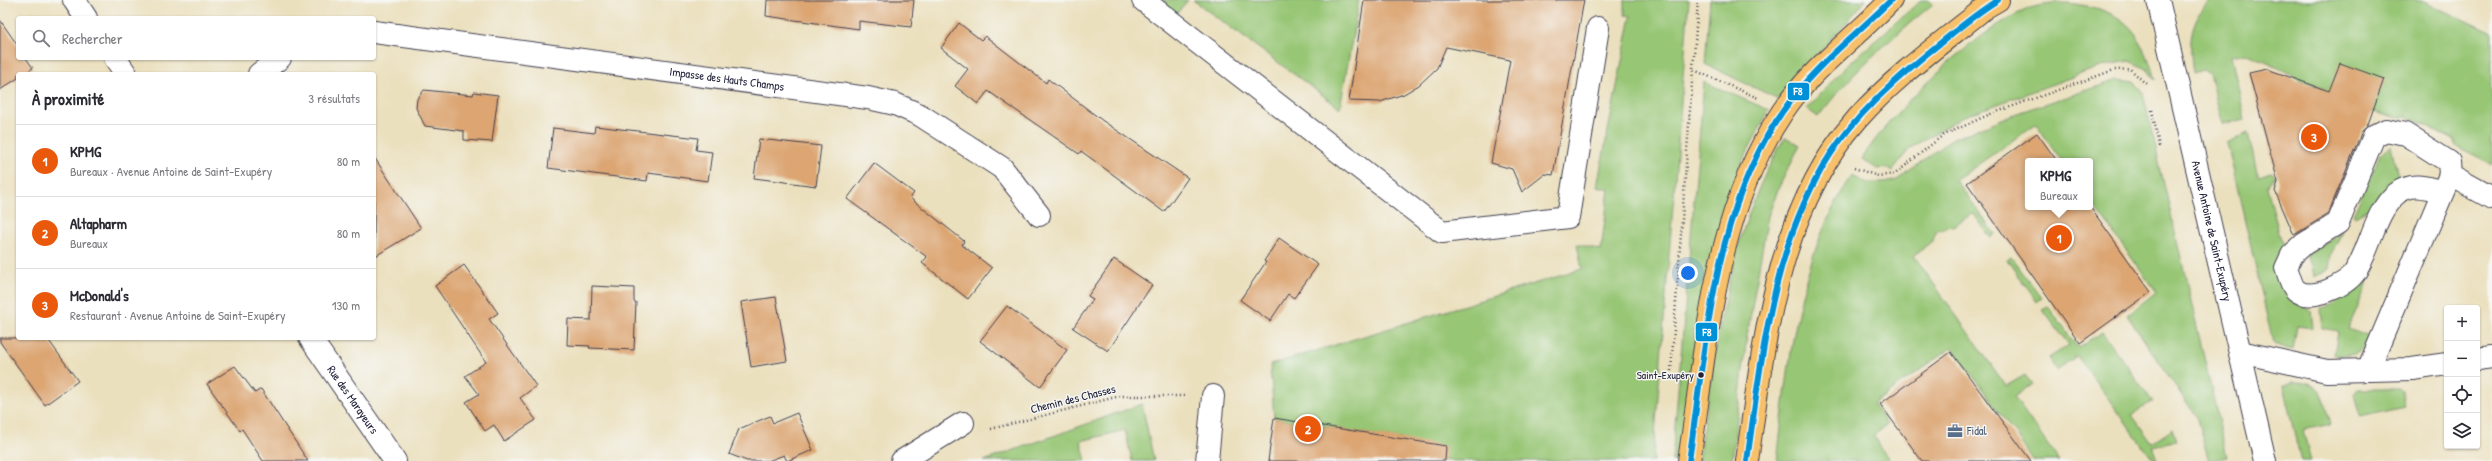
<!DOCTYPE html>
<html lang="fr">
<head>
<meta charset="utf-8">
<style>
	body { margin:0; font-family:"Patrick Hand",sans-serif; background:#f7f7f7; color:#2b2b33 }
	.controls { position:absolute; right:12px; bottom:12px; display:grid; overflow:hidden; border-radius:4px; box-shadow:0 1px 3px #0004 }
	.controls button { width:36px; height:36px; display:grid; place-items:center; padding:0; border:0; border-bottom:1px solid #e1e1e2; background:#fff; color:#2b2b33; font:20px sans-serif }
	.you { position:absolute; left:1688px; top:273px; width:14px; height:14px; margin:-10px; border:3px solid #fff; border-radius:50%; background:#1a73e8; box-shadow:0 0 0 6px #1a73e833 }
	.badge { display:grid; place-items:center; width:26px; height:26px; border-radius:50%; background:#ea580c; color:#fff; font-size:13px; font-weight:700 }
	.pin { position:absolute; translate:-50% -50%; border:2px solid #fff; box-shadow:0 1px 4px #0006 }
	.popup { position:absolute; left:2025px; top:158px; width:68px; height:52px; box-sizing:border-box; display:grid; place-content:center; border-radius:4px; background:#fff; filter:drop-shadow(0 1px 3px #0005); font-size:13px; white-space:nowrap; color:#7c7c81 }
	.popup b { font-size:15px; color:#2b2b33 }
	.popup::after { content:''; position:absolute; left:50%; top:100%; margin-left:-8px; border:8px solid transparent; border-top-color:#fff }
	.list { margin:0; padding:0; list-style:none }
	h2 { display:flex; justify-content:space-between; align-items:center; height:52px; margin:0; padding:0 16px; font-size:17px }
	h2 small { font-size:13px; font-weight:400; color:#7c7c81 }
	.list li { display:grid; grid-template-columns:26px 1fr auto; gap:12px; align-items:center; box-sizing:border-box; height:72px; padding:0 16px; border-top:1px solid #e1e1e2 }
	.list b { display:block; font-size:15px; white-space:nowrap }
	.list p { margin:0; font-size:13px; white-space:nowrap; color:#7c7c81 }
	.list em { font-size:13px; font-style:normal; color:#7c7c81 }
	.icon { flex:none; width:22px; height:22px; fill:none; stroke:currentColor; stroke-width:2; stroke-linecap:round; stroke-linejoin:round }
	.map { position:relative; flex:none; width:2492px; height:461px; overflow:hidden }
	.search { position:absolute; background:#fff; box-shadow:0 1px 3px #0004; left:16px; top:16px; width:360px; height:44px; display:flex; align-items:center; gap:10px; box-sizing:border-box; padding:0 14px; border-radius:4px; color:#7c7c81; font-size:15px }
	.panel { position:absolute; background:#fff; box-shadow:0 1px 3px #0004; left:16px; top:72px; width:360px; height:268px; border-radius:4px }
	.map>svg:first-child { display:block }
	.green { fill:#97c675; stroke:#5c7458 }
	.building { fill:#dca572 }
	.lines { fill:none; stroke-linecap:round; stroke-linejoin:round }
	.minor-casing { stroke:#403e4f; stroke-width:24 }
	.major-casing { stroke:#403e4f; stroke-width:24 }
	.path { stroke:#403e4f; stroke-width:2.5; stroke-dasharray:1 3; stroke-linecap:butt }
	.minor { stroke:#fff; stroke-width:22 }
	.major { stroke:#f7c06b; stroke-width:22 }
	.bus-1-casing { stroke:#f6f6f2; stroke-width:9 }
	.bus-1 { stroke:#0090d7; stroke-width:6 }
	.bus-dot { fill:#22223b; stroke:#f6f6f2; stroke-width:1.5 }
	.labels { text-anchor:middle; stroke-width:3; stroke-linejoin:round; paint-order:stroke }
	.bus-label { font-size:11px; fill:#22223b; stroke:#f6f6f2; text-anchor:end }
	.street-label { font-size:12px; fill:#22223b; stroke:#f6f6f2 }
	.service-label { font-size:12px; fill:#4e5e75; stroke:#f6f6f2; text-anchor:start }
	.line-badge { stroke:#f6f6f2; stroke-width:1.5 }
	.badge-label { font-size:11px; text-anchor:middle; font-weight:bold; fill:#fff }
</style>
</head>
<body>
<div class="map">
<svg width="2492" height="461" viewBox="0 0 2492 461">
	<rect width="100%" height="100%" fill="#f6f6f2"/>
	<filter id="ink" filterUnits="userSpaceOnUse"><feTurbulence type="fractalNoise" baseFrequency=".025" numOctaves="2"/><feDisplacementMap in="SourceGraphic" scale="8" xChannelSelector="R" yChannelSelector="G"/><feConvolveMatrix kernelMatrix="1 2 1 2 8 2 1 2 1" color-interpolation-filters="sRGB"/></filter>
	<filter id="wash" filterUnits="userSpaceOnUse"><feTurbulence type="fractalNoise" baseFrequency=".012" numOctaves="4" result="noise"/><feDisplacementMap in="SourceGraphic" scale="16" xChannelSelector="R" yChannelSelector="G"/><feGaussianBlur stdDeviation="0.9" result="paint"/><feColorMatrix in="noise" values="0 0 0 0 0 0 0 0 0 0 0 0 0 0 0 0 0 1.4 0 .05"/><feComposite in="paint" operator="in"/></filter>
	<g filter="url(#wash)">
		<rect width="100%" height="100%" fill="#ebe0be"/>
		<!-- green -->
		<path class="green" d="M1163,0H1188L1174,17Z
			M1193,0H1359L1340,108Z
			M1625,0H1689L1653,461H1432L1412,441L1274,418L1270,365L1582,269L1577,244L1601,250L1609,189L1597,186L1631,16L1625,15Z
			M1710,0H1866L1778,99L1705,64Z
			M1921,0H1929L1933,4C1888,41 1853,71 1818,117L1807,109L1840,72Z
			M2210,0H2422L2492,33V164L2456,146L2453,139L2406,116L2398,118L2350,104L2351,102L2246,53L2231,56L2245,119L2223,124L2209,74L2203,70L2193,73C2189,42 2188,24 2210,0Z
			M2067,3C2123,9 2141,28 2155,80L2147,69L2129,61L2103,66L1962,117L1910,148L1892,172L1886,168L1877,169L1862,159C1889,113 1978,28 2028,9C2041,4 2054,4 2067,3Z
			M2118,80L2135,82L2143,93L2227,457L2209,461L2196,416L2127,315L2156,292L2090,200V161H2062L2036,124L1956,180L1995,234L1991,238L1973,213L1955,225L1937,230L1932,241L1914,256L2006,386L2025,375L2032,384L2014,397L2059,461H2034L1952,347L1873,404L1887,425L1873,436L1890,461H1777C1789,365 1796,258 1852,176L1867,183H1885L1897,180L1950,140L2017,113Z
			M1704,82L1769,110L1740,166L1726,207L1682,461H1672Z
			M2248,133L2258,176L2271,172L2274,175L2267,187L2283,248L2277,267L2282,290L2291,301L2311,311L2313,328L2297,326L2293,349L2273,343L2227,143Z
			M1785,137L1800,145L1779,187L1768,216L1747,336L1732,461H1698C1716,350 1726,235 1785,137Z
			M2391,145L2399,182L2373,206L2355,216L2353,215L2381,154Z
			M2343,232L2331,254L2329,270L2314,277L2312,265L2306,256Z
			M2011,257L2042,298L2037,302L2007,260Z
			M2360,277L2369,280L2348,329L2370,337C2362,354 2351,357 2334,355L2338,331L2322,328L2320,309L2335,303Z
			M2048,306L2078,348L2102,332L2153,402L2132,415L2152,443L2173,429L2177,440L2153,446L2158,461H2154L2077,356L2056,370L2049,358L2069,345L2042,309Z
			M2293,382C2324,382 2324,398 2331,424L2303,430L2311,461H2301L2283,386Z
			M2358,389H2400L2403,392L2405,407L2360,417L2354,394Z
			M1142,404L1154,461H1132L1125,430L1081,441L1086,461H984Z"/>
		<g id="blocks">
			<!-- building -->
			<path class="building" d="M767,0H914L911,27L859,21V29L766,16Z
				M1364,0H1584L1553,175L1545,174L1522,192L1512,169L1491,163L1510,60L1446,47L1437,68L1419,85L1404,94L1380,102L1349,101Z
				M0,20L18,46V58H26L33,68L24,74H18V78L0,90Z
				M959,23L981,40L985,36L1046,83L1048,79L1103,121L1188,178L1164,212L1081,151L1079,154L988,91L978,104L955,86L968,69L941,48Z
				M2340,63L2384,79L2367,127L2362,131L2328,214L2294,235L2275,191L2278,182L2249,73L2267,69L2329,91Z
				M424,90L473,95L474,92L498,95L492,142L464,140V131L425,126L416,108L417,99Z
				M595,126L698,138L696,150L712,152L708,181L648,173L647,181L548,168L553,128L594,133Z
				M2037,133L2057,161H2028V207H2090L2151,292L2080,343L1967,183Z
				M759,139L821,146L816,186L754,178Z
				M374,157L421,228L374,257Z
				M874,163L914,193L910,198L964,241L962,245L992,268L968,299L922,263L927,257L847,199Z
				M1279,238L1318,265L1294,298L1288,294L1270,321L1240,300L1266,262L1264,261Z
				M1114,259L1152,285L1108,351L1073,328L1093,299L1088,296Z
				M464,265L498,313L489,319L536,386L520,398L536,420L504,441L494,425L485,431L466,402L479,394L465,376L486,362L435,286Z
				M592,286L634,288V302H636L634,350L589,348L590,346L567,345L568,319L591,320Z
				M776,297L787,361L751,367L741,302Z
				M1007,306L1067,350L1040,387L980,341Z
				M0,338H47L78,381L45,405L0,342Z
				M1951,352L2031,461H1922L1880,404Z
				M235,366L255,393L261,389L308,461H263L242,429L240,431L207,384Z
				M797,413L813,450L787,461L784,455L768,461H747L729,454L739,429L770,416L773,423Z
				M1274,418L1446,446L1445,461H1268Z"/>
		</g>
	</g>
	<g filter="url(#ink)">
		<use href="#blocks" fill-opacity="0" stroke="#403e4f" stroke-width="1"/>
		<g class="lines">
			<!-- minor casing -->
			<g class="minor-casing">
				<g id="minor">
					<path d="M74,0L86,18"/>
					<path d="M1143,0L1442,232L1568,217L1598,28"/>
					<path id="s1" d="M2158,0L2265,461"/>
					<path id="s2" d="M374,32L868,98L895,104L920,115L1002,168L1039,215"/>
					<path d="M115,58L126,74"/>
					<path d="M259,74L280,58"/>
					<path d="M2442,192C2426,187 2411,182 2396,194C2374,213 2371,248 2355,272C2347,285 2310,303 2296,290C2291,286 2289,274 2286,268L2292,255L2304,244L2338,223L2374,136L2386,130L2405,134L2449,162L2450,175"/>
					<path id="s3" d="M310,338L395,461"/>
					<path d="M2240,352L2327,371L2412,369L2447,364"/>
					<path d="M2477,359L2492,357"/>
					<path d="M2368,370L2450,175L2492,198"/>
					<path d="M902,461L963,423"/>
					<path d="M1207,461L1213,396"/>
				</g>
			</g>
			<!-- major casing -->
			<g class="major-casing">
				<path id="major" d="M1689,461C1707,343 1714,213 1783,111C1812,68 1856,37 1891,0
					M1747,461C1764,343 1776,211 1858,118C1895,76 1943,42 1986,7L1998,0"/>
			</g>
			<!-- path -->
			<path class="path" d="M1694,70L1758,98
				M2152,110L2159,146L2162,145
				M1854,168L1878,176L1895,174L1942,136L1988,115L2114,70L2130,69L2147,85
				M1671,371L1698,0
				M991,429L1120,396H1185"/>
			<!-- minor -->
			<use href="#minor" class="minor"/>
			<!-- major -->
			<use href="#major" class="major"/>
			<!-- bus-1 casing -->
			<g class="bus-1-casing">
				<path id="bus-1" d="M1689,461C1707,338 1714,197 1794,96C1822,60 1859,32 1891,0
					M1747,461C1762,357 1772,245 1830,155C1856,115 1892,83 1928,53C1951,35 1973,15 1998,0"/>
			</g>
			<!-- bus-1 -->
			<use href="#bus-1" class="bus-1"/>
		</g>
	</g>
	<!-- icons -->
	<defs>
		<g id="office-bare" transform="scale(1.2)"><path d="M-6-3h4V-5.5h4V-3h4V5H-6ZM-1-4.5V-3h2v-1.5ZM-6 0V1H6V0Z" fill="#5c6f8a" stroke="#f6f6f2" stroke-width="2.5" paint-order="stroke"/></g>
	</defs>
	<g fill-rule="evenodd">
		<use href="#office-bare" x="1955" y="431"/>
	</g>
	<!-- markers -->
	<circle class="bus-dot" cx="1701" cy="375" r="3.5"/>
	<g class="labels">
		<!-- bus labels -->
		<g class="bus-label">
			<text x="1694" y="379">Saint-Exupéry</text>
		</g>
		<!-- street labels -->
		<g class="street-label">
			<text dy="4" stroke="none"><textPath href="#s2" startOffset="356">Impasse des Hauts Champs</textPath></text>
			<text dy="4" stroke="none"><textPath href="#s1" startOffset="237">Avenue Antoine de Saint-Exupéry</textPath></text>
			<text transform="translate(1073 399) rotate(-14)" y="4">Chemin des Chasses</text>
			<text dy="4" stroke="none"><textPath href="#s3" startOffset="75">Rue des Marayeurs</textPath></text>
		</g>
		<!-- service labels -->
		<g class="service-label">
			<text x="1967" y="435">Fidal</text>
		</g>
	</g>
	<g class="line-badge">
		<rect x="1787" y="82" width="23" height="19" rx="4" fill="#0090d7"/>
		<rect x="1695" y="322" width="23" height="20" rx="4" fill="#0090d7"/>
	</g>
	<g class="badge-label">
		<text x="1798" y="95">F8</text>
		<text x="1707" y="336">F8</text>
	</g>
</svg>
<div class="controls">
<button>+</button>
<button>−</button>
<button><svg class="icon" aria-label="locate" viewBox="0 0 24 24"><circle cx="12" cy="12" r="6"/><path d="M12 2v4M12 18v4M2 12h4M18 12h4"/></svg></button>
<button><svg class="icon" aria-label="layers" viewBox="0 0 24 24"><path d="M12 4l9 5-9 5-9-5zM3 14l9 5 9-5"/></svg></button>
</div>
<div class="you"></div>
<div class="pin badge" style="left:2059px;top:238px">1</div>
<div class="popup"><b>KPMG</b>Bureaux</div>
<div class="pin badge" style="left:1308px;top:429px">2</div>
<div class="pin badge" style="left:2314px;top:137px">3</div>
<div class="search"><svg class="icon" aria-label="search" viewBox="0 0 24 24"><circle cx="10" cy="10" r="6"/><path d="M15 15l6 6"/></svg>Rechercher</div>
<section class="panel">
<h2>À proximité<small>3 résultats</small></h2>
<ul class="list">
<li><span class="badge">1</span><div><b>KPMG</b><p>Bureaux · Avenue Antoine de Saint-Exupéry</p></div><em>80 m</em></li>
<li><span class="badge">2</span><div><b>Altapharm</b><p>Bureaux</p></div><em>80 m</em></li>
<li><span class="badge">3</span><div><b>McDonald's</b><p>Restaurant · Avenue Antoine de Saint-Exupéry</p></div><em>130 m</em></li>
</ul>
</section>
</div>
</body>
</html>
